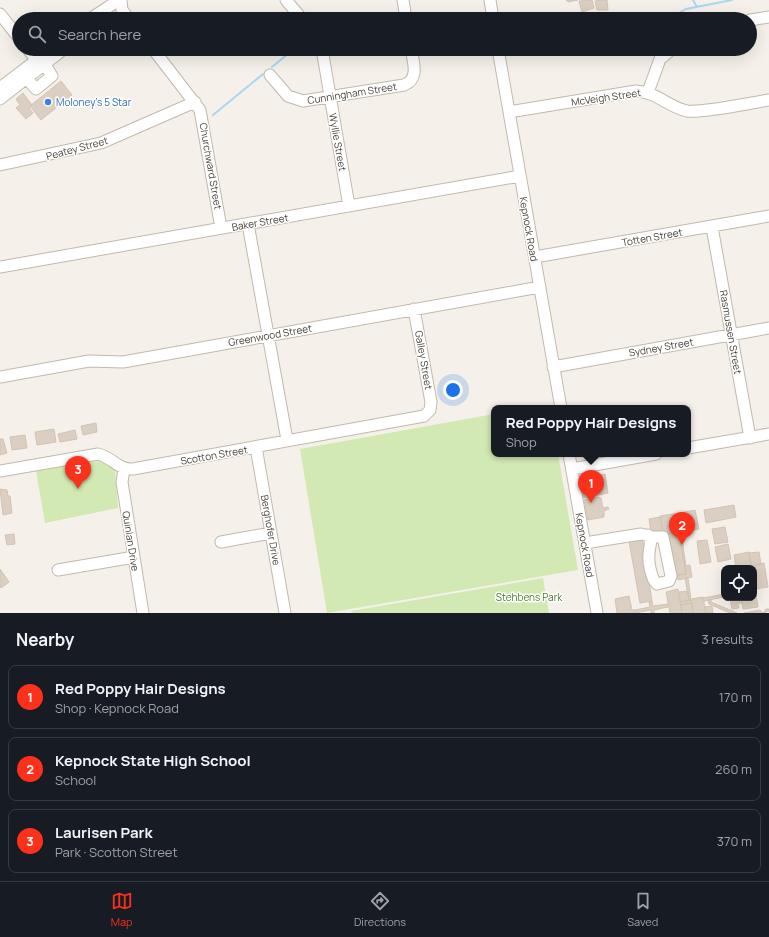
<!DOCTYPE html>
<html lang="en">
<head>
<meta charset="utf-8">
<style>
	body { margin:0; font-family:Manrope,sans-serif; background:#242831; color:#f1f3f6 }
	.controls { position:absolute; right:12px; bottom:12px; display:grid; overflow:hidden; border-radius:8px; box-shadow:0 4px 16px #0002 }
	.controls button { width:36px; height:36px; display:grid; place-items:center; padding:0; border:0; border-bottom:1px solid #363941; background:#171b24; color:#f1f3f6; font:20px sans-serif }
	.you { position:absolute; left:453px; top:390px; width:14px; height:14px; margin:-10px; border:3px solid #fff; border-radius:50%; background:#1a73e8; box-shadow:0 0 0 6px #1a73e833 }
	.badge { display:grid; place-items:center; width:26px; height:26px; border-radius:50%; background:#fb311b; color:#fff; font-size:13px; font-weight:700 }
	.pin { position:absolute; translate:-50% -33px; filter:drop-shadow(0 1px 2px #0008) }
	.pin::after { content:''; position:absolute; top:21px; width:14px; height:12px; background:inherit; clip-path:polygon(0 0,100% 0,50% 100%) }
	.popup { position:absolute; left:491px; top:405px; width:200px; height:52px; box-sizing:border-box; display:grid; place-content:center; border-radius:8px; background:#171b24; filter:drop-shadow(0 1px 3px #0005); font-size:13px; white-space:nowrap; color:#9ea1a6 }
	.popup b { font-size:15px; color:#f1f3f6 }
	.popup::after { content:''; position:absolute; left:50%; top:100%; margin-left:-8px; border:8px solid transparent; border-top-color:#171b24 }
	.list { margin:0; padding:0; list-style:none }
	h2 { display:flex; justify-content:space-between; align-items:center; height:52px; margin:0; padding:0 16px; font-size:17px }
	h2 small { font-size:13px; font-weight:400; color:#9ea1a6 }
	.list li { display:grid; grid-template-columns:26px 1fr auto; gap:12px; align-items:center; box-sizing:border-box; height:64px; margin:0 8px 8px; padding:0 8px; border:1px solid #363941; border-radius:8px }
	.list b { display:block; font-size:15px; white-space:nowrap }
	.list p { margin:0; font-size:13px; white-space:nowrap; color:#9ea1a6 }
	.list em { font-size:13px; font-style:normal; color:#9ea1a6 }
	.icon { flex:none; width:22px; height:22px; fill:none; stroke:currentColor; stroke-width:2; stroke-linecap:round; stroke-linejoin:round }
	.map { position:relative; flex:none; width:769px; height:613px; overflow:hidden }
	.search { position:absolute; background:#171b24; box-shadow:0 4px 16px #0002; left:12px; right:12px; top:12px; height:44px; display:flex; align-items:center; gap:10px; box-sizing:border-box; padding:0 14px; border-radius:22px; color:#9ea1a6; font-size:15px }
	.sheet { height:268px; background:#171b24 }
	nav { display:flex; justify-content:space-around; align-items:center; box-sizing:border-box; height:56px; border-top:1px solid #363941; background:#171b24; font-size:11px; color:#9ea1a6 }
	nav a { display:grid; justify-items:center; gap:2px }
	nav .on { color:#fb311b }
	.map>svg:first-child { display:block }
	.green { fill:#d3e9b3 }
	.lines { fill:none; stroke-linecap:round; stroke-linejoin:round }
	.stream { stroke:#a7d7f1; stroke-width:2 }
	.building { fill:#dacfc2; stroke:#d2c4b2 }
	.minor-casing { stroke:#c1b9ac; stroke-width:13 }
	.minor { stroke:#fff; stroke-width:11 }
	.shop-dot { fill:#3f7fe0; stroke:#fff; stroke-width:1.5 }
	.labels { text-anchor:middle; stroke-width:3; stroke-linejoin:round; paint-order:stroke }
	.street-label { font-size:10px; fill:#494238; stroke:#fff }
	.shop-label { font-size:10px; fill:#366cbe; stroke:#fff; text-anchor:start }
	.park-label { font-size:10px; fill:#4d7c2a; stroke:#fff }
</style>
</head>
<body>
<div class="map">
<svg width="769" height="613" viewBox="0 0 769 613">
	<rect width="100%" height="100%" fill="#f5f1ea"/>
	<!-- green -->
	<path class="green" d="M494,414V454H558L578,570L327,613L300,449Z
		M99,461L111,465L115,470L118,508L45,523L36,471Z
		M543,578L549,613H352L351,611Z"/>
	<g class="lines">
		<!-- stream -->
		<path class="stream" d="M693,0L697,7
			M668,19L686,9L732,0
			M272,67L294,49
			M213,115L263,74"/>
	</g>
	<!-- building -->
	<path class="building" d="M566,0H578L568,2Z
		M592,0L594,8L582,12L579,1Z
		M602,0H607L608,10H597L595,1Z
		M61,81L72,95L41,120L30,106Z
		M23,93L32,105L29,108L33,113L26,119L16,108L20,105L16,99Z
		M96,423L97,432L83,435L81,426Z
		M54,429L56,442L37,445L35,432Z
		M75,430L77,439L60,442L58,434Z
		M25,435L27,448L12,450L10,437Z
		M0,439H3L7,453L0,455Z
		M592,472L593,476L605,474L608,493L584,498L581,481L586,473Z
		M0,489L7,490L8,496H10L12,513L3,515Z
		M597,497L601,498L603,508L608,507L609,509L604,511V517L588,520L584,500Z
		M734,505L736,517L706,523L704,510Z
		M695,510L698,524L682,527L680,513Z
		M680,513L682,527L677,528L678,532L668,534L667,530H663L660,516Z
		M660,517L663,530L651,532L649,519Z
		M698,524L699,529L684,532L683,527Z
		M725,527L728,542L715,544L712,529Z
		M679,532L686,574L675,576L667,534Z
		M681,533L686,566L690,565L692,577L678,580L677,575L686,574L679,534Z
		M14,534L15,544L7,545L5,535Z
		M642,538L643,544L648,545V547L644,550L652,601L640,603L629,541Z
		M707,540L711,562L700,564L697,541Z
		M728,544L731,559L718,562L715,547Z
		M749,552L751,566L736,568L734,555Z
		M759,552L761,564L751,566L749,553Z
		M764,563L768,587L755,589L754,568H751V566Z
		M0,569L9,582L1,588L0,587Z
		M685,578H688L691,600H689Z
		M755,588L758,607L743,609L741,598H754Z
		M678,589L682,613H670L666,592Z
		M688,591L689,600L680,602L679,592Z
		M724,594V597L704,601L703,598Z
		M629,596L632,610H635V613H617L615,599Z
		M703,597L706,613H693L691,599Z
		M730,598H737L739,608L732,609Z
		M738,598H741L742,603H739Z
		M691,600V603L681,605L680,602Z
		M708,600H711V602L737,613H730L709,604Z
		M652,601L653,606L668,604V607L654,610V613H651V610L635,613V610L650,607L649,602Z
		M691,603L693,613H682L681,605Z
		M712,606L713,613H706L705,607Z
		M766,609H769V611L763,613Z
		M760,610L763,613H744Z"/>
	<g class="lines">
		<!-- minor casing -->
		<g class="minor-casing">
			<path id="minor" d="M121,0L122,10L129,19
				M286,0L302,19
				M403,0L406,19
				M490,0L493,19
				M0,14L19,38
				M90,19L119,0
				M750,20L769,17
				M28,49L37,61
				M153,49L200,110L221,228
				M498,49L561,408
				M323,55L349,206
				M270,75L288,96L303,101L404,85C420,79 413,61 411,49
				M27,79L36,89L52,76L45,65
				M0,88L51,49
				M648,92L660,59L672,49
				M0,99L64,49
				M509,112L636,91C657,92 668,107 687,111C705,113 749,103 769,100
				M0,165L101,143L195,102
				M248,224L287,440
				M712,227L750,438
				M535,257L769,216
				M0,267L520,176
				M553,367L769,328
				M0,377L89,361L123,362L540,287
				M256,447L285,613
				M688,448L769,434
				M569,454L597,613
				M124,469L122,482L143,613
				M572,469L656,454
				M0,471L98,454C112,457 118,470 133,469L424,416L430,410L431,402L414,309
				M221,542L271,533
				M585,543L641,534L653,537H663L671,576L669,581L657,584C651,579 648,561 649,554C649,547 653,542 648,535
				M58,570L134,557"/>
		</g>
		<!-- minor -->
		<use href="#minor" class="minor"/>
	</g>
	<!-- markers -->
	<circle class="shop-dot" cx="48" cy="102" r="4"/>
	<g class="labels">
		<!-- street labels -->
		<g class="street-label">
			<text transform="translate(352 93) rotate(-9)" y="4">Cunningham Street</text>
			<text transform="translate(606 97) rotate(-8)" y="4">McVeigh Street</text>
			<text transform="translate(338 142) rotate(80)" y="4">Wyllie Street</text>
			<text transform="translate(77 148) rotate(-15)" y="4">Peatey Street</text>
			<text transform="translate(211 166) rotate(80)" y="4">Churchward Street</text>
			<text transform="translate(260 222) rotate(-10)" y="4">Baker Street</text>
			<text transform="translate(529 229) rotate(80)" y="4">Kepnock Road</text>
			<text transform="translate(652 237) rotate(-10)" y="4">Totten Street</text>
			<text transform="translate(731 332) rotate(80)" y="4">Rasmussen Street</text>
			<text transform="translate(270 335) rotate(-10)" y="4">Greenwood Street</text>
			<text transform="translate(661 347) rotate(-10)" y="4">Sydney Street</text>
			<text transform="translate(424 360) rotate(80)" y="4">Galley Street</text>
			<text transform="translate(214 455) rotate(-10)" y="4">Scotton Street</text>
			<text transform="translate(271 530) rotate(80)" y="4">Berghofer Drive</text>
			<text transform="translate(131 541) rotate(81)" y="4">Quinlan Drive</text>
			<text transform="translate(585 545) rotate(80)" y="4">Kepnock Road</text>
		</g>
		<!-- shop labels -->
		<g class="shop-label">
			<text x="56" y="106">Moloney's 5 Star</text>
		</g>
		<!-- park labels -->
		<g class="park-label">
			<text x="529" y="601">Stehbens Park</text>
		</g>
	</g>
</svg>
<div class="controls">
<button><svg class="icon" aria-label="locate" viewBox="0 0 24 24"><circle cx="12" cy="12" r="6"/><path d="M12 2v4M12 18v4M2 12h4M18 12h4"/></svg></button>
</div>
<div class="you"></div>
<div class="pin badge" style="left:591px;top:503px">1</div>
<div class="popup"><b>Red Poppy Hair Designs</b>Shop</div>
<div class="pin badge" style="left:682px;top:545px">2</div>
<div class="pin badge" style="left:78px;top:489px">3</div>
<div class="search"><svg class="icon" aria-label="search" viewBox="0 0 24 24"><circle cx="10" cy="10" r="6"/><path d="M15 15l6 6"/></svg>Search here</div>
</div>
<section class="sheet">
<h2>Nearby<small>3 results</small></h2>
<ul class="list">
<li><span class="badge">1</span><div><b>Red Poppy Hair Designs</b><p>Shop · Kepnock Road</p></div><em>170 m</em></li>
<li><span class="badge">2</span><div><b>Kepnock State High School</b><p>School</p></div><em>260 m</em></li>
<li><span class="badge">3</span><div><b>Laurisen Park</b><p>Park · Scotton Street</p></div><em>370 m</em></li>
</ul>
</section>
<nav>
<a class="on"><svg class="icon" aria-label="map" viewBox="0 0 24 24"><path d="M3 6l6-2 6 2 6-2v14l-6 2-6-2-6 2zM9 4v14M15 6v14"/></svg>Map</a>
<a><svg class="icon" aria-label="directions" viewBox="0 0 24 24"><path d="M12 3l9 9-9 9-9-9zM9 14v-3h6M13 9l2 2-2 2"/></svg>Directions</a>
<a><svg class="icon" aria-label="saved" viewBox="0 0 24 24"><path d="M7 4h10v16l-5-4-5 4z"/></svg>Saved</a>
</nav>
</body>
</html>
